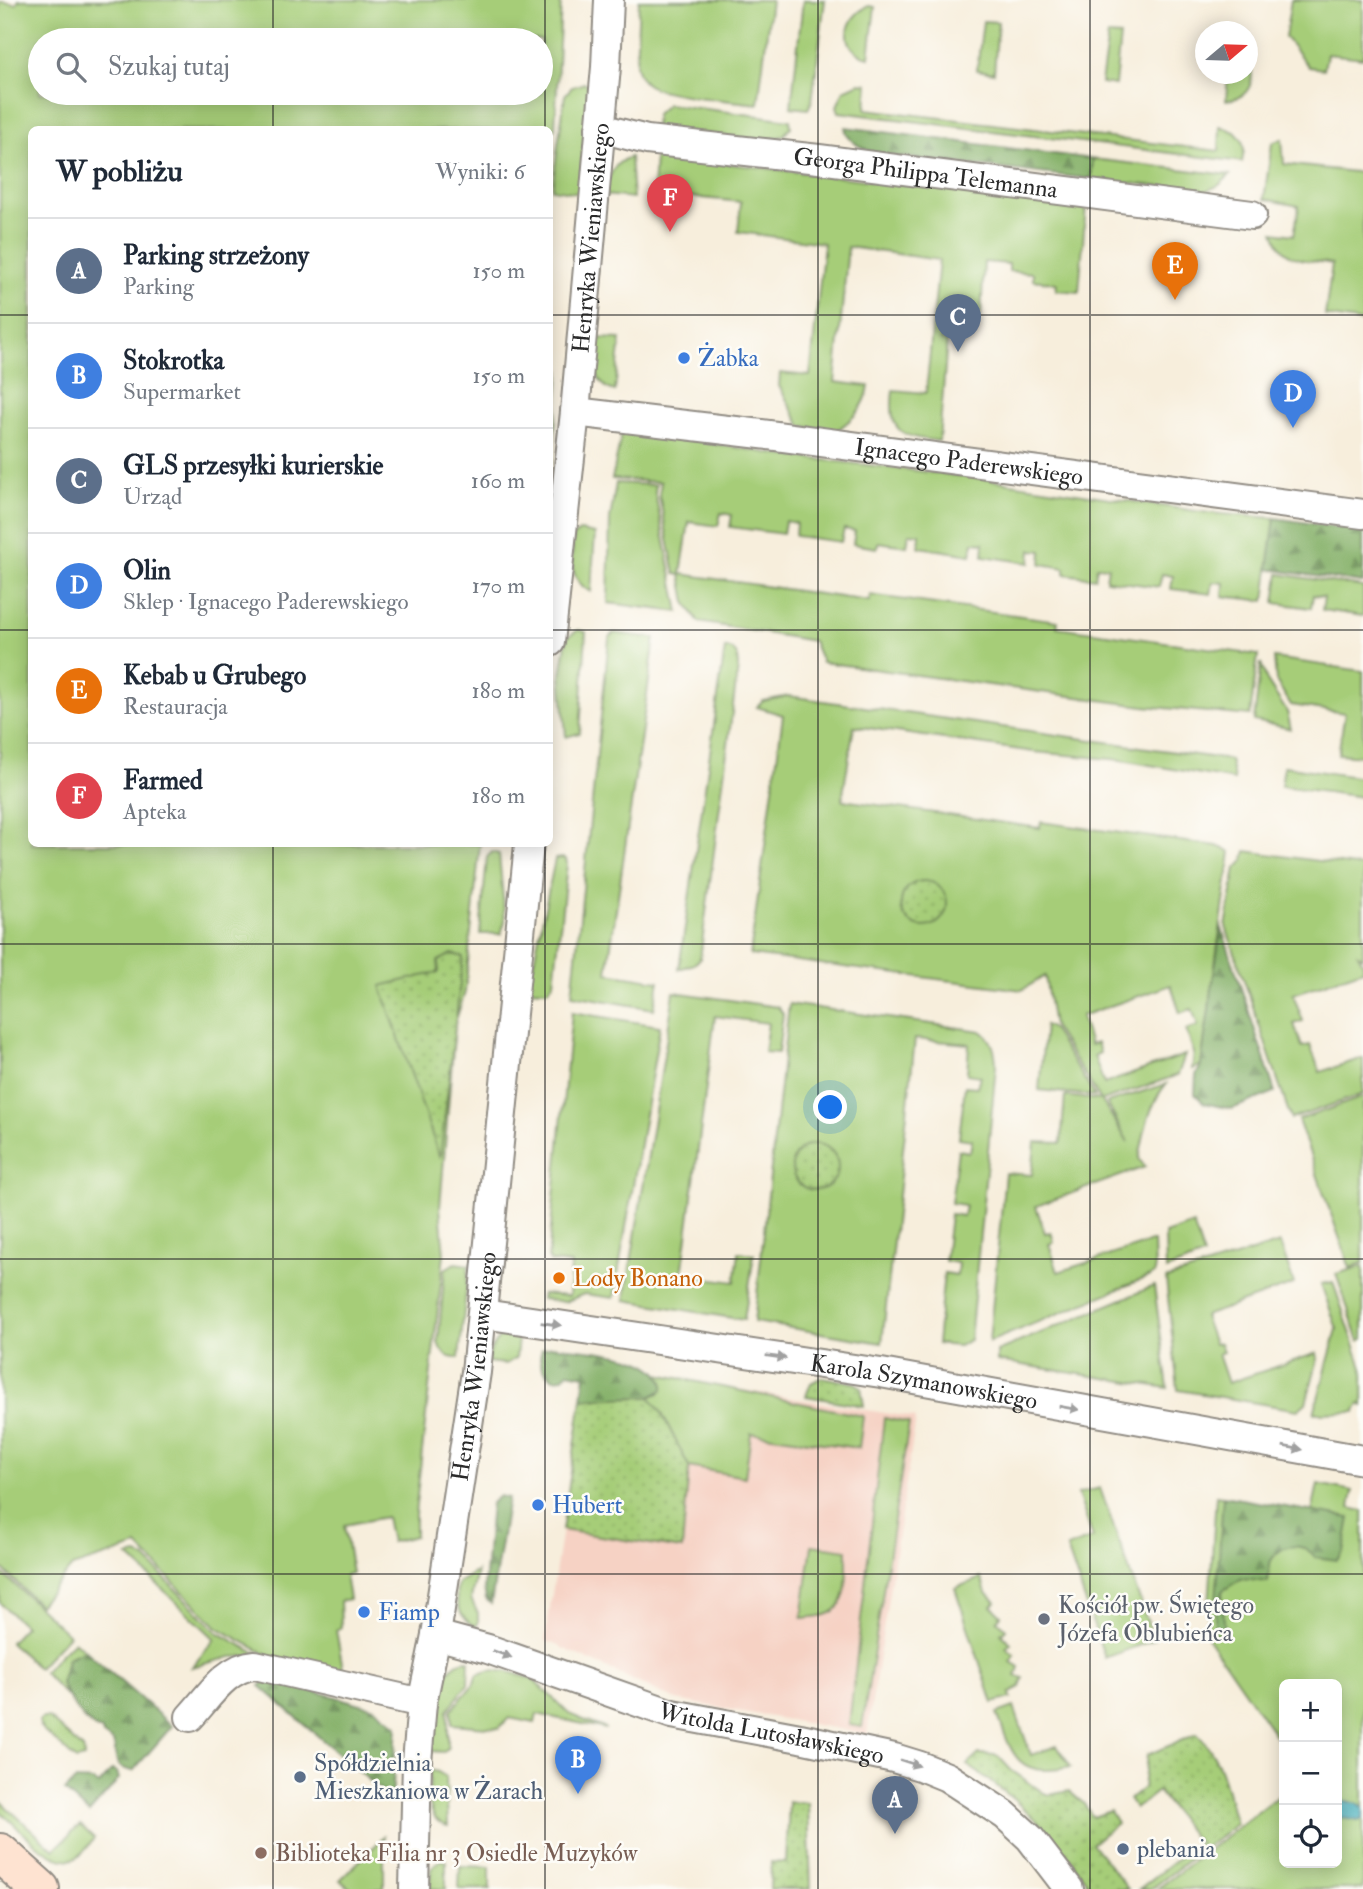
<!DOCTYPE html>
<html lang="pl">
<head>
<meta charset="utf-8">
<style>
	body { margin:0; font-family:"IM FELL Double Pica",serif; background:#f6f6f7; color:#1f2937 }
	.controls { position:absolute; right:21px; bottom:21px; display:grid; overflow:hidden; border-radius:10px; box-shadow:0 4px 18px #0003 }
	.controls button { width:63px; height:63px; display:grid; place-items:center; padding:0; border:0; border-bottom:2px solid #e0e1e3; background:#fff; color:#1f2937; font:35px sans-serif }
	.compass { position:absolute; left:1195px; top:21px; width:63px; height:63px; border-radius:50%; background:#fff; box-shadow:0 4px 18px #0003; rotate:71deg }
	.you { position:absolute; left:831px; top:1108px; width:24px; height:24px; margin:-18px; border:5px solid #fff; border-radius:50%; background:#1a73e8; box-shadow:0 0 0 10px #1a73e833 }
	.badge { display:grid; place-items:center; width:46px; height:46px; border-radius:50%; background:#1a73e8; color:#fff; font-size:23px; font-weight:700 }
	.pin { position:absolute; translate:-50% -58px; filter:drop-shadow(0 2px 4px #0008) }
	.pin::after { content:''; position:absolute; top:37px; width:24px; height:21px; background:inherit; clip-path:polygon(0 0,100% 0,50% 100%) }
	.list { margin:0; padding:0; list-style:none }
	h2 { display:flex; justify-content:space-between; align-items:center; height:91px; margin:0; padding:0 28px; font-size:30px }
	h2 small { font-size:23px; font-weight:400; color:#747a83 }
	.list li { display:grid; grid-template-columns:46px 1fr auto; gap:21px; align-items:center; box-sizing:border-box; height:105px; padding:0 28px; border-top:2px solid #e0e1e3 }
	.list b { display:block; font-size:26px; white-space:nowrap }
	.list p { margin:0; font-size:23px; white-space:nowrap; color:#747a83 }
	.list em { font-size:23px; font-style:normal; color:#747a83 }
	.icon { flex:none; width:38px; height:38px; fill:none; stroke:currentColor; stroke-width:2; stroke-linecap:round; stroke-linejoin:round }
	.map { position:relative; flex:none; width:1363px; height:1889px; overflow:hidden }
	.search { position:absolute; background:#fff; box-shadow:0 4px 18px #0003; left:28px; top:28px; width:525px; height:77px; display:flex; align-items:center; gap:18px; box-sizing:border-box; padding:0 24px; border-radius:38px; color:#747a83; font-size:26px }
	.panel { position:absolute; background:#fff; box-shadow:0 4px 18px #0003; left:28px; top:126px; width:525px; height:721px; border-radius:10px }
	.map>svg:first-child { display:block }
	.built { fill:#f6d2c4 }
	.grass { fill:#a6cd78; stroke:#687c52; stroke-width:2; fill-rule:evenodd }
	.forest { fill:url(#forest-firs); stroke:#586e4a; stroke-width:2 }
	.park { fill:url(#park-dots); stroke:#687c52; stroke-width:2 }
	.water { fill:#3eadbc; stroke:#346c74; stroke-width:2 }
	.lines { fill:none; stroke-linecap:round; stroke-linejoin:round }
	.street-casing { stroke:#918c84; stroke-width:32 }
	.secondary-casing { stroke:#918c84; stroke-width:42 }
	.street { stroke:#fff; stroke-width:28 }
	.secondary { stroke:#fee3d1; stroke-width:38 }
	.oneway { fill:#a0a0a0 }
	.grid { fill:none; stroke:#2b2b2b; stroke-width:2; stroke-opacity:0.55 }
	.shop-dot { fill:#3f7fe0; stroke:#fdfcf7; stroke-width:2.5 }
	.food-dot { fill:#e8710a; stroke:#fdfcf7; stroke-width:2.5 }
	.worship-dot { fill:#6b7280; stroke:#fdfcf7; stroke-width:2.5 }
	.service-dot { fill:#5c6f8a; stroke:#fdfcf7; stroke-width:2.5 }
	.education-dot { fill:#8d6e63; stroke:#fdfcf7; stroke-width:2.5 }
	.labels { text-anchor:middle; stroke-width:5; stroke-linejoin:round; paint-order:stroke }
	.street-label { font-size:24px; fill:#2b2b2b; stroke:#fdfcf7 }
	.shop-label { font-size:24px; fill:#366cbe; stroke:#fdfcf7; text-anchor:start }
	.food-label { font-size:24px; fill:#c56008; stroke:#fdfcf7; text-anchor:start }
	.worship-label { font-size:24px; fill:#5b616d; stroke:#fdfcf7; text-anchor:start }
	.service-label { font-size:24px; fill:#4e5e75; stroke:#fdfcf7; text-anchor:start }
	.education-label { font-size:24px; fill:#785e54; stroke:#fdfcf7; text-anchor:start }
</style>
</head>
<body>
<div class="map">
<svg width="1363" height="1889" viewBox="0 0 1363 1889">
	<defs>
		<pattern id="forest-firs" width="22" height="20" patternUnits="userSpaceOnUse" patternTransform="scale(1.75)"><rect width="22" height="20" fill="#84b068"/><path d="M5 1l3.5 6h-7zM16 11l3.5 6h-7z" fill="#6c8f56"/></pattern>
		<pattern id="park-dots" width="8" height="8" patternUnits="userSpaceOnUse" patternTransform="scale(1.75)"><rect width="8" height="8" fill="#a6cd78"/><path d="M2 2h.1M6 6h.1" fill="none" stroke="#8fb068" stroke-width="1.8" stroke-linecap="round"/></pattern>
	</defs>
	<rect width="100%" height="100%" fill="#fdfcf7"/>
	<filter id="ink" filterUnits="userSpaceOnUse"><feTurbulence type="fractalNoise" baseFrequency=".0143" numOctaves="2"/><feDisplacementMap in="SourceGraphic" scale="14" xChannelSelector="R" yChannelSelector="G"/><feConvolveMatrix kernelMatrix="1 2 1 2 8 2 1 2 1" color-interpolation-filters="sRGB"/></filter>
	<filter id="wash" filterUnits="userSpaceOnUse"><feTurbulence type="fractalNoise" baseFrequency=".00686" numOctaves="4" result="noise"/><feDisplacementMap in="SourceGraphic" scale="28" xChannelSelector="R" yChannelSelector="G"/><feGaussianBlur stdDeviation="1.57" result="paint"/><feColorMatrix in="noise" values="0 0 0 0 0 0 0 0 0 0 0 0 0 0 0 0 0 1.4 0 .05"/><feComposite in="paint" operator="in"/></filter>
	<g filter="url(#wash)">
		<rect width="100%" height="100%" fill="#f7eedc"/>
		<!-- built -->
		<path class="built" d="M587,1365L916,1418L867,1734L676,1700L545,1640Z"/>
		<!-- grass -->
		<path class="grass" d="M19,0H561L555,128L550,133V130H32V844H480L465,992L455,1023L440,1207L444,1254L415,1514V1536L391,1542L386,1517L344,1525L352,1573L345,1575L349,1599L340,1601L341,1627L336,1630L344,1674L286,1665L218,1628L138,1546L72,1567L39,1605L0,1566V2L16,4ZM40,40H541V93H40Z
			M639,0H771L758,104C734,101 667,96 648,85C641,81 638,73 636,66Z
			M803,0H825L812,101L808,109L791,107Z
			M1291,0H1363V58L1327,54L1324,69L1309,67L1285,37Z
			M869,6L875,7L869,57C840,52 842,17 869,6Z
			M983,21L998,22L994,73L977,70Z
			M1108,35L1120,36L1115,85L1101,83Z
			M1248,59C1257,79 1250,99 1226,100L1228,74H1248Z
			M584,83L590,85L579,193L552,189L565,95L572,87Z
			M859,83L868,84L866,109L1219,151L1220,126L1235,132L1242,140L1244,150L1242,162L839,112L837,106L844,90Z
			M667,104L790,120L791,127L783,136L763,140L655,128L656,114Z
			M1282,139L1284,164L1363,173V322L1325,316L1332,264C1302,258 1285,265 1274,232L1294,235L1299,206L1264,199L1272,143Z
			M655,155L1086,206L1079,292L1056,290L1057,283L1033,280V273L1009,271V264L984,262L981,316L944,312L941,340L947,341L939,441C901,437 888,433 893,390L926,393L939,260L848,247L835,382L869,386C866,407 853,419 836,431L801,426L779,386L780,373L810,376L824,243L738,232L741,202L653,193Z
			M630,157L633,198L604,195C608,178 612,163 630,157Z
			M1093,159L1230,175L1218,186L1205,191L1091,179Z
			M593,338L621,339L615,391C594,387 591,356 593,338Z
			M550,364L560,371L552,464H550Z
			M623,428L780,455L971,477L1209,513L1275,518L1265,601L1223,596L1224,583L1213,582L1211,594L1171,589L1173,576L1162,574L1159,587L1106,580L1108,567L1097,566L1095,578L1065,574V568L1041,564L1042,551L1031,550L1030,563L983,556L984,543L973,542L971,555L919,547L920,534L909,533L907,546L878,542L877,548L853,544L855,531L844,529L841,542L795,536L796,523L785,521L783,534L730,527L732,515L721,513L718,526L689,522L681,574L869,601L870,595L1058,621L1057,627L1258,655L1250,716L1143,706L822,662L813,641L699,622L686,602L681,575L675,574L659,495L661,482L612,479Z
			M616,483L656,485L655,493L679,612L608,603L610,519Z
			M580,531L595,534L591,592C568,580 571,558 574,535Z
			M1279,574L1363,587V616L1322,610L1324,597L1313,595L1311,608L1275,603Z
			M578,630L586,632L580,733L566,737L561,675L567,637Z
			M613,633L655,638L607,973L659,981L654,1009L572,995L609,639Z
			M725,648L733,650L737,656L738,667L700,959L694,964L679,969Z
			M1274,658L1363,671V756L1338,754L1345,713L1291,705L1276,681Z
			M1261,663L1267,681L1287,712L1291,729L1254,721Z
			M789,696L1230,760L1234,780L1122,760L1034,752L854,726L842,800L1040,828L1041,822L1217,846L1231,852L1201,1065L1192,1069L1194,1053L1186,1030L1198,1026L1192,1009L1180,1013L1171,985L1081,1016L1090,1045L1097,1043L1100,1053L1094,1056L1104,1084L1185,1055L1178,1075L1102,1101L1128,1142L1107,1103L1166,1084C1149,1105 1144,1132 1139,1159L1145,1167L1036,1206L1045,1233L1051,1232L1054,1242L1049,1244L1058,1272L1151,1242H1154L1155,1274L989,1342L1005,1173L1032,1175L1035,1142L1061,1143L1065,1096L1101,1100L1053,1026L1045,976L1022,990L750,955L783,715L757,707L763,701Z
			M1284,766L1363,778V797L1281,786Z
			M1246,851L1363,867V957L1358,954L1363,963V970L1293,994L1303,1021L1294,1024L1302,1047L1310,1045L1320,1072L1363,1058V1094L1291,1119L1226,927L1236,868L1243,862Z
			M492,852L499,854L505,921L501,934H480L487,857Z
			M563,858L566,859L567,864L554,982L548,990L528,989L555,859Z
			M674,992L778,1007L783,1014L778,1053L764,1052L768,1023L715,1016L682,1275L735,1282L739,1252L754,1254L744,1320L625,1300Z
			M789,1004L981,1031C993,1039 996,1052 996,1066L970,1340L959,1346L937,1344L944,1273L957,1275L958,1263L945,1261L950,1214L963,1216L965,1205L951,1203L958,1150L970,1152L972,1140L959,1138L965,1086L977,1087L980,1076L967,1074L969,1044L915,1039L882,1343L754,1322Z
			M572,1012L660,1026L614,1298L584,1294L565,1302L541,1299L542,1294L569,1296L571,1264L551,1262L548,1258Z
			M1045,1025L1052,1029L1095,1096L1039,1090Z
			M1363,1097V1263L1350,1268L1298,1120Z
			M1193,1224L1204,1256L1166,1270L1165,1234Z
			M1280,1243L1294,1284L1204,1316L1214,1344L1220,1343L1223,1352L1218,1354L1228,1383L1317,1353L1318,1359L1306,1403L1298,1410L1178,1390L1166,1279Z
			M455,1263L469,1265L459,1358C447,1359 441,1353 438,1342L445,1269Z
			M1363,1266V1339L1359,1341L1336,1274Z
			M1333,1282L1363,1370V1406L1360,1404L1355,1412L1314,1413L1337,1329L1321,1284Z
			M1154,1286L1168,1388L997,1361V1351Z
			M519,1328L516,1358L506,1364L487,1362C491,1344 500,1331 519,1328Z
			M659,1374L863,1416L859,1448L751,1433L745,1477L689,1467L661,1412L650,1397L659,1393L663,1381Z
			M884,1418L909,1423L862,1727L849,1725Z
			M1318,1484L1353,1491L1350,1508L1363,1511V1889H1157L1284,1792V1863H1337V1684H1284V1748L1207,1637L1216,1495L1312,1512Z
			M1100,1488L1154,1640L1105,1658L1067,1548L1093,1538L1078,1494Z
			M812,1545L847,1550C846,1570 852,1609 825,1615C818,1617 810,1617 802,1618Z
			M137,1555L145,1558L217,1632L261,1656L231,1657L192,1667L215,1639L129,1557Z
			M0,1571L69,1635L38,1668L10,1642L25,1626L0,1603Z
			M477,1571L471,1599L478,1614V1624L475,1626C458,1617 454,1600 458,1583Z
			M981,1578L986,1592L996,1602L992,1606L1001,1615L997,1620L1006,1629L1001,1634L1011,1643L1006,1648L1015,1655L1011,1662L1019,1667L1016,1676L1023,1678L1020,1688L1010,1693L1011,1698L993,1703L955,1588Z
			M74,1641L87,1652L78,1653L68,1658L61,1683L67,1697L43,1672Z
			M469,1660L468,1684L448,1710V1747L444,1752L431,1751C434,1726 435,1661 469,1660Z
			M492,1670L509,1672L533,1679L569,1714L606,1729L537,1714L535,1723L509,1718L499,1728L452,1724L451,1710L473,1685L478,1674Z
			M1014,1707L1031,1755L1057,1746L1071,1767C1018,1778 1013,1758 997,1713Z
			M42,1718H49L83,1749L84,1758L76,1760L41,1728L39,1721Z
			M430,1770L438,1772L446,1777L448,1826C424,1821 430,1789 430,1770Z
			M0,1801L54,1850L80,1825L94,1838C89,1845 84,1854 76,1858C53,1868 16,1825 0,1811Z
			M384,1837V1889H351L340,1880Z
			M440,1860L446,1861V1889H430L431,1869Z
			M460,1866L490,1867V1889H459Z"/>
		<!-- forest -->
		<path class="forest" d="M845,127L1093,159L1091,179L876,154C863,148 847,143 845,127Z
			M1275,518L1363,531V583L1268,569Z
			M1221,926L1275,1092L1232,1109L1204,1103L1195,1094L1196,1075L1201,1065Z
			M551,1346C577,1350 668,1351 663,1390L650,1397L582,1399L585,1375L568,1372L562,1378L553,1379C543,1370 537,1363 542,1349Z
			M499,1496L508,1498L491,1604L486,1599L484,1588L491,1503Z
			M1223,1496L1350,1518L1344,1551L1337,1560L1315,1557C1304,1543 1283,1542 1272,1559C1268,1565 1269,1575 1268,1582L1241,1579L1222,1591L1225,1636L1214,1633Z
			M87,1652L172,1726L133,1771C110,1767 119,1759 113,1742L103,1735L102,1731C84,1725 69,1699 61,1683L68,1658L78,1653Z
			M268,1678L375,1708L397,1726L392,1800L260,1686Z
			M112,1770L117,1772L119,1779L89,1813L65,1791L76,1780L93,1781L99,1785Z"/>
		<!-- park -->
		<path class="park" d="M901 904a23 23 0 1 1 46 0a23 23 0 1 1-46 0Z
			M452,954L463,957L440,1158L381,986L439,972L438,961Z
			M792 1167a23 23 0 1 1 46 0a23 23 0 1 1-46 0Z
			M822,1377L855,1383L861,1387L864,1406L806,1396L811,1383Z
			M650,1397L661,1412L689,1467L682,1549L562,1530L582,1399Z
			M1197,1734C1224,1760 1225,1790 1236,1824L1151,1889H1139L1198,1843L1158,1791L1135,1809L1129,1799L1143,1788L1147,1755Z
			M979,1754L994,1755L999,1757L1011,1770L1044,1793L1049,1795L1069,1791L1083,1803L1093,1817L1110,1811L1117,1823L1092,1843L1128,1889H1091C1061,1838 1016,1797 967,1765Z
			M789,1802L808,1803L811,1889H770L771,1862L786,1863Z"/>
		<!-- water -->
		<path class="water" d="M1337,1799L1358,1804L1363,1808V1819L1358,1821L1337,1817Z"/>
	</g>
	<g filter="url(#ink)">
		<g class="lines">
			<!-- street casing -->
			<g class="street-casing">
				<g id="street">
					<path id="s1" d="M600,128L647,140L819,159L1252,215"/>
					<path id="s2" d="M575,412L761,434L1363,514"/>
					<path id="s3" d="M550,642L575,412L606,67L609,0"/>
					<path id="s4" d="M483,1314L881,1373L1363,1460"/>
					<path id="s5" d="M436,1635L488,1649L672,1714L800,1738L894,1758L920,1766L947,1777L1005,1815L1030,1838L1069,1889"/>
					<path d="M190,1717C208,1698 226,1667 255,1665L422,1703"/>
					<path id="s6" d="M414,1889L417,1762L422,1703L436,1635L476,1372L529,844"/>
				</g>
			</g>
			<!-- secondary casing -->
			<g class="secondary-casing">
				<path id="secondary" d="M0,1853L40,1889"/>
			</g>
			<!-- street -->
			<use href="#street" class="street"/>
			<!-- secondary -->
			<use href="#secondary" class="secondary"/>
		</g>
		<!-- one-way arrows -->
		<defs><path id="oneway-solid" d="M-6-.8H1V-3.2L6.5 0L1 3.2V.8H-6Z" transform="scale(1.75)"/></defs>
		<g class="oneway">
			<use href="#oneway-solid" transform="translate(551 1324) rotate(8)"/>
			<use href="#oneway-solid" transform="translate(776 1357) rotate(8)"/>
			<use href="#oneway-solid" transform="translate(1069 1408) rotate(10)"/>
			<use href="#oneway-solid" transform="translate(1293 1448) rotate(10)"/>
			<use href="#oneway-solid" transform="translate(502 1654) rotate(20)"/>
			<use href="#oneway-solid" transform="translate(910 1763) rotate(18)"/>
		</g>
	</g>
	<!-- grid -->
	<path class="grid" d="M273,0V40M545,0V130M818,0V1889M1090,0V1889M273,93V130M0,315H32M550,315H1363M0,630H32M550,630H1363M273,844V1889M545,844V1889M0,944H1363M0,1259H1363M0,1574H1363"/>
	<!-- markers -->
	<g class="shop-dot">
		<circle cx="684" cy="358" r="7"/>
		<circle cx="538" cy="1505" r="7"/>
		<circle cx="364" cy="1612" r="7"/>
	</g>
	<circle class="food-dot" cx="559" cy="1278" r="7"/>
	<circle class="worship-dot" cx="1044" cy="1619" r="7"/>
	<g class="service-dot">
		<circle cx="300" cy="1777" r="7"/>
		<circle cx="1123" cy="1849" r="7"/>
	</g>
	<circle class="education-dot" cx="261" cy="1853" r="7"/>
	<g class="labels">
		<!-- street labels -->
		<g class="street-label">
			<text dy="8" stroke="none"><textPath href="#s1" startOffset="329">Georga Philippa Telemanna</textPath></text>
			<text dy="8" stroke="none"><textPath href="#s3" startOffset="406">Henryka Wieniawskiego</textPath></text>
			<text dy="8" stroke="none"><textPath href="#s2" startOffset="397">Ignacego Paderewskiego</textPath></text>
			<text dy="8" stroke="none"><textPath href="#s6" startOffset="527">Henryka Wieniawskiego</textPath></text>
			<text dy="8" stroke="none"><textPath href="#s4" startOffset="446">Karola Szymanowskiego</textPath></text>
			<text dy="8" stroke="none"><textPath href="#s5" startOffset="350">Witolda Lutosławskiego</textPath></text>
		</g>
		<!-- shop labels -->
		<g class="shop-label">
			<text x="698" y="366">Żabka</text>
			<text x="552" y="1513">Hubert</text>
			<text x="378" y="1620">Fiamp</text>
		</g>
		<!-- food labels -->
		<g class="food-label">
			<text x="573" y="1286">Lody Bonano</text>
		</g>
		<!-- worship labels -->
		<g class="worship-label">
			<text x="1058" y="1613">Kościół pw. Świętego<tspan x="1058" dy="28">Józefa Oblubieńca</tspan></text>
		</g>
		<!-- service labels -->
		<g class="service-label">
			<text x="314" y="1771">Spółdzielnia<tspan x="314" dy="28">Mieszkaniowa w Żarach</tspan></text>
			<text x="1137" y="1857">plebania</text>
		</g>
		<!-- education labels -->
		<g class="education-label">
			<text x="275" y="1861">Biblioteka Filia nr 3 Osiedle Muzyków</text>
		</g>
	</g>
</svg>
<div class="controls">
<button>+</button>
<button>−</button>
<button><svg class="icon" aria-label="locate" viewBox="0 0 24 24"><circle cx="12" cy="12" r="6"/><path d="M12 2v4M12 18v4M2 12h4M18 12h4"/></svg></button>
</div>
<svg class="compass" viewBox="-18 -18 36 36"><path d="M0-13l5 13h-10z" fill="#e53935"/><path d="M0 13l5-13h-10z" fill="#747a83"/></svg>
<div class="you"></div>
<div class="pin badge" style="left:895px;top:1834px;background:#5c6f8a">A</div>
<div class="pin badge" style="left:578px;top:1794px;background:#3f7fe0">B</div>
<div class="pin badge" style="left:958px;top:352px;background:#5c6f8a">C</div>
<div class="pin badge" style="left:1293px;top:428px;background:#3f7fe0">D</div>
<div class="pin badge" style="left:1175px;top:300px;background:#e8710a">E</div>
<div class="pin badge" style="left:670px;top:232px;background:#e0444e">F</div>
<div class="search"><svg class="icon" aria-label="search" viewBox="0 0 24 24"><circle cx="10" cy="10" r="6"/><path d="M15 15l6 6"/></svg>Szukaj tutaj</div>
<section class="panel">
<h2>W pobliżu<small>Wyniki: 6</small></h2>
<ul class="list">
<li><span class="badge" style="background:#5c6f8a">A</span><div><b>Parking strzeżony</b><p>Parking</p></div><em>150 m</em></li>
<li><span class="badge" style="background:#3f7fe0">B</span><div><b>Stokrotka</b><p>Supermarket</p></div><em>150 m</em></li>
<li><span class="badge" style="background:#5c6f8a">C</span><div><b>GLS przesyłki kurierskie</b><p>Urząd</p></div><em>160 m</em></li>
<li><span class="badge" style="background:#3f7fe0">D</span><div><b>Olin</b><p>Sklep · Ignacego Paderewskiego</p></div><em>170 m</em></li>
<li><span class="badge" style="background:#e8710a">E</span><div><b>Kebab u Grubego</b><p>Restauracja</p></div><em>180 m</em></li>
<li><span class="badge" style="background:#e0444e">F</span><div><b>Farmed</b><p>Apteka</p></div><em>180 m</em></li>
</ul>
</section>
</div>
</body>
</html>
